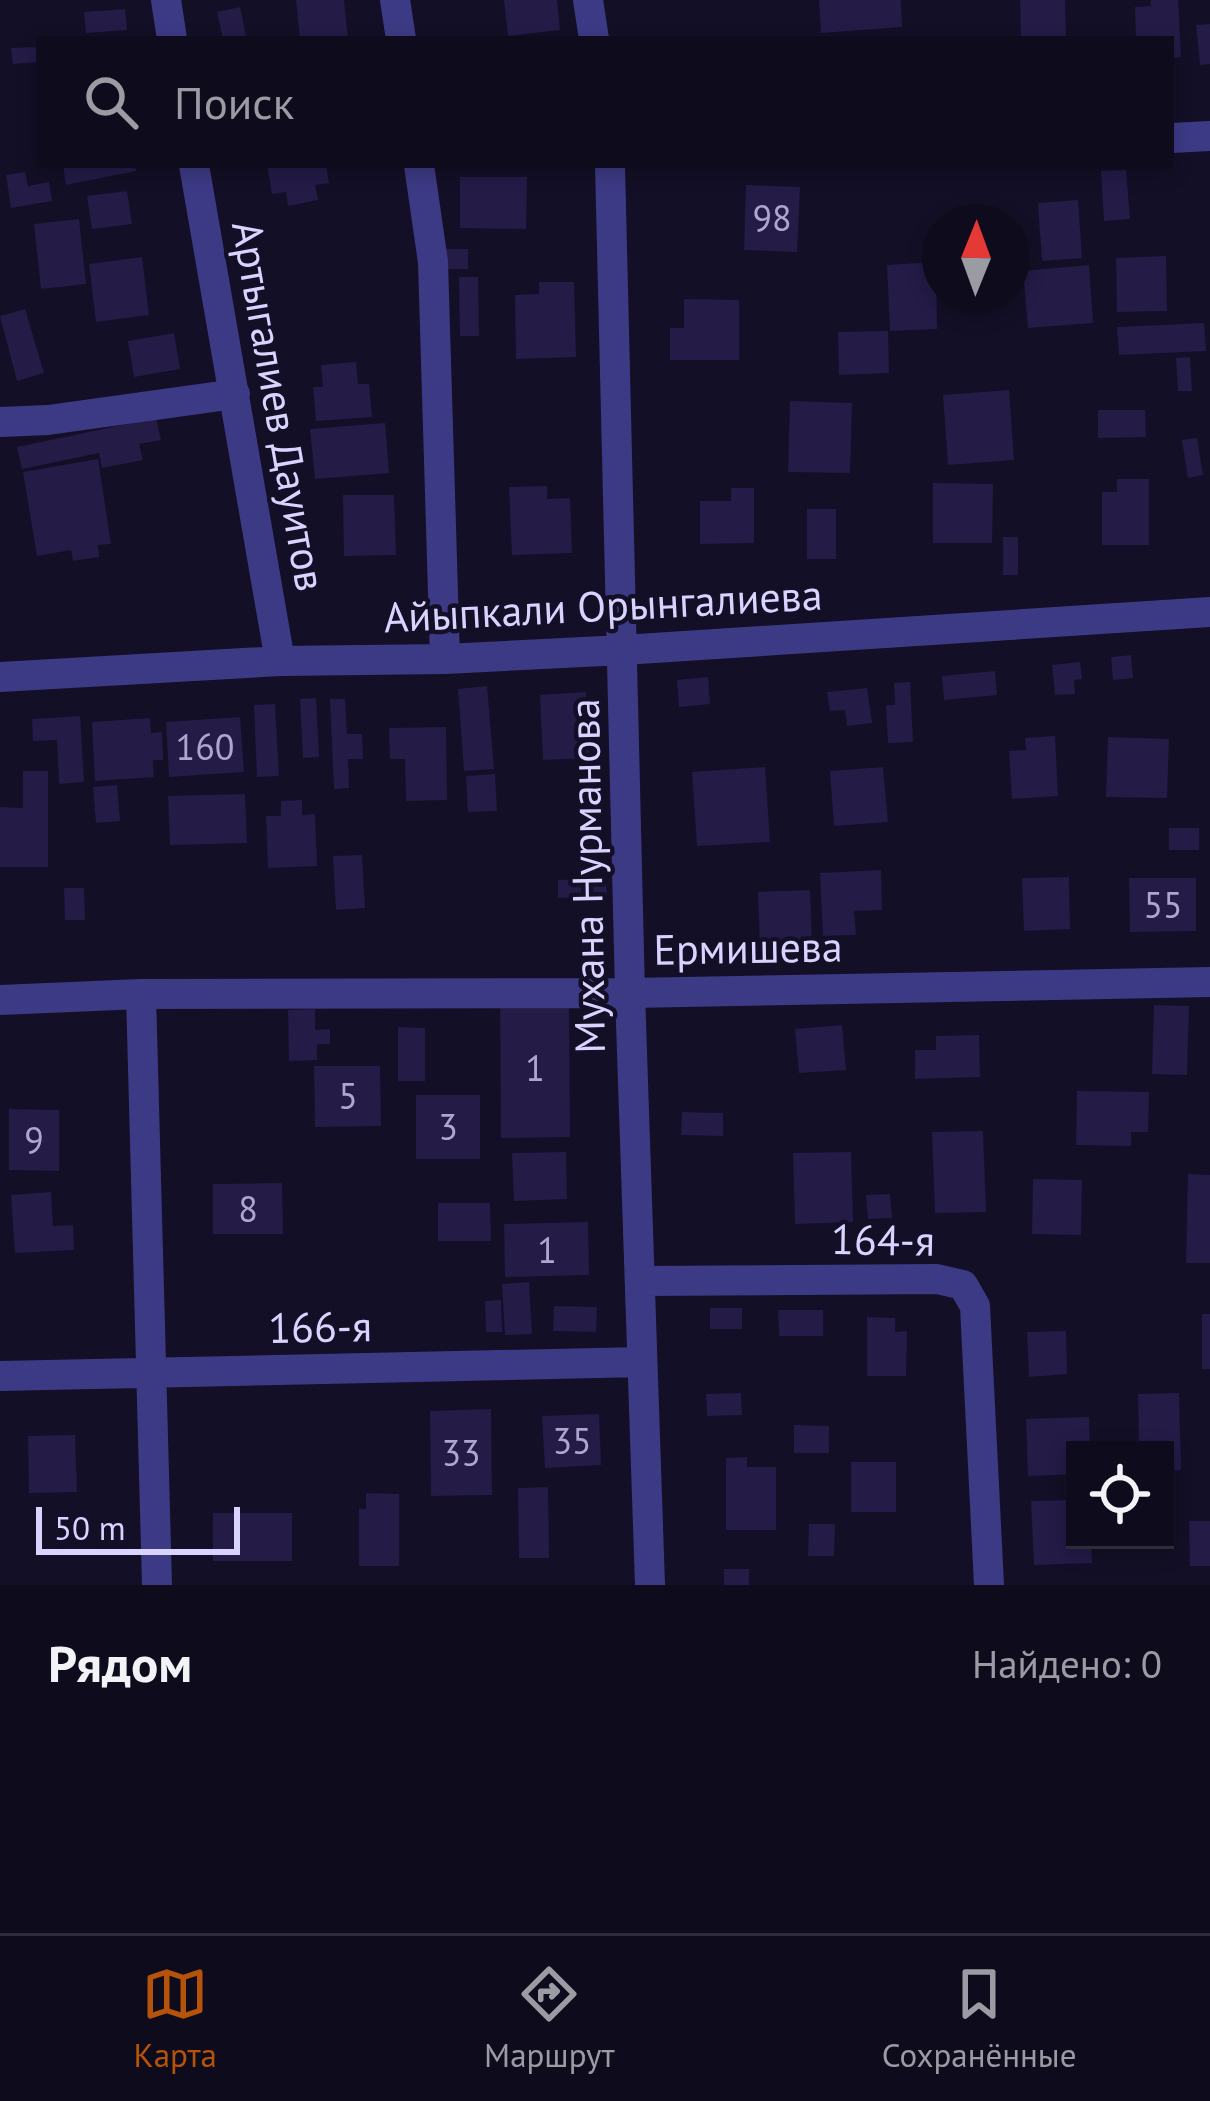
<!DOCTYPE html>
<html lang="ru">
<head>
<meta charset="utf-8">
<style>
	body { margin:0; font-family:"PT Sans",sans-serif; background:#171425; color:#f1f3f6 }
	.controls { position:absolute; right:36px; bottom:36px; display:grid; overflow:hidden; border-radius:0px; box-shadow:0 6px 18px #0003 }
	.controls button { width:108px; height:108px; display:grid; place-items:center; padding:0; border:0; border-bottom:3px solid #2e2b3b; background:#0e0b1c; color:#f1f3f6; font:60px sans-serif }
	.compass { position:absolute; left:922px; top:204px; width:108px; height:108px; border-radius:50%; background:#0e0b1c; box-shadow:0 6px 18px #0003; rotate:1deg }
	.scale { position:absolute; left:36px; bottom:30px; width:204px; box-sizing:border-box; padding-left:12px; border:6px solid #d9d4ff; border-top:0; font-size:33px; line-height:42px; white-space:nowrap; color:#d9d4ff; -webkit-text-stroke:9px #130f26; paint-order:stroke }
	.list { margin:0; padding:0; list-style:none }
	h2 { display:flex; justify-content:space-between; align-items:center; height:156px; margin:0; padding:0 48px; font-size:51px }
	h2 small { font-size:39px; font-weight:400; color:#9b9ba3 }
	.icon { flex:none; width:66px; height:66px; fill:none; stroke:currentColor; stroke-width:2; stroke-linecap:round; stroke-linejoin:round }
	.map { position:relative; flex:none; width:1210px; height:1585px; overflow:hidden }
	.search { position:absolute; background:#0e0b1c; box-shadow:0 6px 18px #0003; left:36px; right:36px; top:36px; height:132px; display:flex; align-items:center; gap:30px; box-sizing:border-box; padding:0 42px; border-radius:0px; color:#9b9ba3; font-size:45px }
	.sheet { height:348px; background:#0e0b1c }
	nav { display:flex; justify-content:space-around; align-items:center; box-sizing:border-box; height:168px; border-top:3px solid #2e2b3b; background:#0e0b1c; font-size:33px; color:#9b9ba3 }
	nav a { display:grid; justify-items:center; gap:6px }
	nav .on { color:#b45309 }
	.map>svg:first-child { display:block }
	.building { fill:#241b47 }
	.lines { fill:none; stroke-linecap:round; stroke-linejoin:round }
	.minor { stroke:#3d3a85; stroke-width:30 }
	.labels { text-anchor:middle; stroke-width:9; stroke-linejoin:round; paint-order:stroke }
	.number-label { font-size:36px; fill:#aca6d1 }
	.street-label { font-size:42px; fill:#d9d4ff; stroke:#130f26 }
</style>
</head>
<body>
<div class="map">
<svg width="1210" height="1585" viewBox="0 0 1210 1585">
	<rect width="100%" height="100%" fill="#130f26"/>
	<!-- building -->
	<path class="building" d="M296,0H344L348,39H300Z
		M504,0H557L560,30L508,36Z
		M819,0H901L902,27L821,33Z
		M1020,0H1065L1066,39H1021Z
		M1151,0H1178L1181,57L1171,58V39H1136L1135,7L1151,6Z
		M240,7L246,36L223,39L217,12Z
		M125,9L127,30L86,33L84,12Z
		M1210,24V64L1200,65L1196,25Z
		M39,47V62L13,64L11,48Z
		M63,165H135L136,171L66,185Z
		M267,165H326L329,183L315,185L318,200L288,206L286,192L272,194Z
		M1126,170L1130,219L1104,221L1101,171Z
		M25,172L28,186L49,182L52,201L11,208L6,175Z
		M460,177H527L526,229L460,228Z
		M746,185L800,187L797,252L744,250Z
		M127,191L132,224L92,229L87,196Z
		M1078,200L1082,258L1042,261L1038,203Z
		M79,219L86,284L41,289L34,224Z
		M446,249H468V269H446Z
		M1166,256L1167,311L1117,312L1116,258Z
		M142,257L149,315L96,322L89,264Z
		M936,262L937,329L890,331L887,265Z
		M1089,265L1093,323L1028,328L1023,271Z
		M459,277H478L479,336H460Z
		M539,282H574L576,357L516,359L515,295L539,294Z
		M684,299L739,300V360H670V328H684Z
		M25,309L44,373L17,381L0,316Z
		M1204,323L1206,351L1119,355L1117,327Z
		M888,331L889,373L839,375L838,332Z
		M174,333L180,369L134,377L128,341Z
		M1190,357L1192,391H1178L1176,358Z
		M356,362L358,384H369L372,417L316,421L313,387H323L321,365Z
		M1009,390L1014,460L948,465L943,395Z
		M790,401L852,403L850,473L788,472Z
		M1098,410H1145L1146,437L1098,438Z
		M156,418L161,440L139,444L143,460L102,468L99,453L22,469L17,447Z
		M385,423L389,473L315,479L310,429Z
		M1197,438L1203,475L1188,478L1182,440Z
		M98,459L111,544L98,545L99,557L73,561L71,550L37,556L23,472Z
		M1117,479H1149V545H1102V492H1117Z
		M933,483L993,484L992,543H933Z
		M547,486V499L570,498L572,553L512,555L509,487Z
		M731,488H754V543L700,544V501H731Z
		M343,495H394L396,555L344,556Z
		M807,509H836V559H807Z
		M1003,537H1018V575H1003Z
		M1131,655L1133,678L1113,680L1111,657Z
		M1080,662L1082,679L1074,680L1075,694L1055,695L1052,665Z
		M995,671L997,695L944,700L942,676Z
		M708,677L710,704L679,707L677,680Z
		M910,682L913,742L888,743L886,705H895L894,683Z
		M487,686L494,769L464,771L458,689Z
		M867,688L872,723L847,726L845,710L830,711L827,692Z
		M586,692L590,758L543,760L540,695Z
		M316,698L319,757L303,758L300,699Z
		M330,699H345L347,734H362L363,759H348L349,788L334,789Z
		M275,704L279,776L257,777L254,705Z
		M80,716L84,782L59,784L57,740L33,741L32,719Z
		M240,717L244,772L169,777L166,722Z
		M150,718L151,733L162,732L163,760H153L154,777L95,781L92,722Z
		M446,727L447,800L406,801L405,759H390L389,728Z
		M1055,736L1058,796L1012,799L1009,751L1026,750L1025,738Z
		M1108,737L1169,739L1167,798L1106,797Z
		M765,767L770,842L697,846L692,772Z
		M883,767L888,822L834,826L830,771Z
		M23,771H48V867H0V807L23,808Z
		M495,774L497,811L468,812L466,776Z
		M117,785L120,821L96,823L93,787Z
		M245,794L247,843L170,845L168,796Z
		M302,800V815L315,814L317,866L268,868L266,816H281V801Z
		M1169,828H1199V850H1169Z
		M362,855L365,908L336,910L333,856Z
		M881,870L882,910L854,911L856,935L823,936L820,873Z
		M1069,877L1070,929L1024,931L1022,878Z
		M606,878L607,896L558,898V880Z
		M1129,878H1196V931L1130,932Z
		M64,888H84L85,920H65Z
		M810,890L812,944L760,946L758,892Z
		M569,998L570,1137L501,1138L500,999Z
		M1154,1005L1189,1006L1187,1075L1152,1074Z
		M315,1009V1030L330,1029V1044H317V1060L289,1061L288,1010Z
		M842,1025L846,1070L799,1073L795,1029Z
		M398,1027L425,1028V1081H398Z
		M979,1035L980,1077L915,1079V1050H936V1036Z
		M314,1066H380L381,1126L315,1127Z
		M1077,1091L1149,1092L1148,1132H1131V1146L1076,1145Z
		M416,1095H480V1159H416Z
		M9,1109L59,1110V1171L9,1170Z
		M682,1112L723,1113V1136L681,1135Z
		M983,1131L986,1212L935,1213L932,1132Z
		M566,1152L567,1199L514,1201L512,1153Z
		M851,1152L853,1222L795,1224L793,1153Z
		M1188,1174L1210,1175V1263H1186Z
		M1033,1179L1082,1180L1081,1235L1032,1234Z
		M282,1183L283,1234H213V1184Z
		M51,1192L53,1226L73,1225L74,1250L15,1253L11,1195Z
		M890,1194L892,1218L868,1219L866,1195Z
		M438,1203H490L491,1241H438Z
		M588,1222L589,1275L505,1277L504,1224Z
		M529,1282L532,1334L505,1335L502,1284Z
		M501,1300L502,1332H486L485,1301Z
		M554,1306L597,1307L596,1332L553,1331Z
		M710,1308H742V1329H710Z
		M778,1310H823V1336H779Z
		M1202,1314H1210V1369H1202Z
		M867,1317L895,1318V1332L907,1331L906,1376H867Z
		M1066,1331L1067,1374L1029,1377L1027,1332Z
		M741,1393L742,1415L707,1416L706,1394Z
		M1179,1393L1181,1470L1165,1471V1450H1139L1138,1394Z
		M491,1409L492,1495L431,1496L430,1411Z
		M599,1414L601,1465L545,1468L542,1416Z
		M1089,1417L1090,1450H1075V1474L1028,1476L1026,1419Z
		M794,1425L829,1426V1453H794Z
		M75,1435L77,1492L29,1493L28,1436Z
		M747,1457V1467H776V1530H726V1458Z
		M851,1462H896V1512H851Z
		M548,1487L549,1558H519L518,1488Z
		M366,1493L399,1494V1566H359V1509H366Z
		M1075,1500V1540H1091L1092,1563L1034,1565L1031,1501Z
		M213,1513H292V1561H213Z
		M1189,1521H1210V1566H1190Z
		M809,1524H835L834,1556H808Z
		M724,1569H749V1585H724Z"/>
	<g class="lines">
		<!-- minor -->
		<path class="minor" d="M166,0L172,39
			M395,0L401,39
			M588,0L594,39
			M1171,138L1210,136
			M194,165L280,661
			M419,165L433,262L445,659
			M610,165L630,993L650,1585
			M0,422L48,420L235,394
			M0,677L280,661L445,659L623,650L1210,612
			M141,994L157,1585
			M0,1000L141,994L630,993L1210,982
			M642,1281L937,1279L963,1285L975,1306L989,1585
			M0,1376L642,1362"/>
	</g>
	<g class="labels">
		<!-- number labels -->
		<g class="number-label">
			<text x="772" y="231">98</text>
			<text x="205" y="760">160</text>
			<text x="1163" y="918">55</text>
			<text x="535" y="1081">1</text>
			<text x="348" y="1109">5</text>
			<text x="448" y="1140">3</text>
			<text x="34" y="1153">9</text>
			<text x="248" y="1222">8</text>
			<text x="547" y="1263">1</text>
			<text x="572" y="1454">35</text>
			<text x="461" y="1466">33</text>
		</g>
		<!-- street labels -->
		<g class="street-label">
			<text transform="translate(279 406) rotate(80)" y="15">Артыгалиев Дауитов</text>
			<text transform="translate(603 606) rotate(-3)" y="15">Айыпкали Орынгалиева</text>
			<text transform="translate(587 876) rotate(-91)" y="15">Мухана Нурманова</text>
			<text transform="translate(748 948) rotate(-1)" y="15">Ермишева</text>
			<text transform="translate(883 1240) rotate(1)" y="15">164-я</text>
			<text transform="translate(320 1327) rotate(-1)" y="15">166-я</text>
		</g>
	</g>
</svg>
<div class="controls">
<button><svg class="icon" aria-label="locate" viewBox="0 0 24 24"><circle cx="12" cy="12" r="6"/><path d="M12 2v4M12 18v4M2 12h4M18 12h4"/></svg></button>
</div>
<svg class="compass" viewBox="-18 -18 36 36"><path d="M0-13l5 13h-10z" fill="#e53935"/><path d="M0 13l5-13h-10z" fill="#9b9ba3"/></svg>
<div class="scale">50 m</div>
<div class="search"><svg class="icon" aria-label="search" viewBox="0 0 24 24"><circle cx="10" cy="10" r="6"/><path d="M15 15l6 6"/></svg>Поиск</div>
</div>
<section class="sheet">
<h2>Рядом<small>Найдено: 0</small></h2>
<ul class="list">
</ul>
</section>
<nav>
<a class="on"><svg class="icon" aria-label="map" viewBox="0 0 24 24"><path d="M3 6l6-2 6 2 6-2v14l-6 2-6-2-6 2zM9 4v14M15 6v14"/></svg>Карта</a>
<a><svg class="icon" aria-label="directions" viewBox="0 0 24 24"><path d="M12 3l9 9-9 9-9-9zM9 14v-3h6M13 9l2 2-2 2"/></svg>Маршрут</a>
<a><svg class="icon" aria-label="saved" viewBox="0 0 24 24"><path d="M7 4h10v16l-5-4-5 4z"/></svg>Сохранённые</a>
</nav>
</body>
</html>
